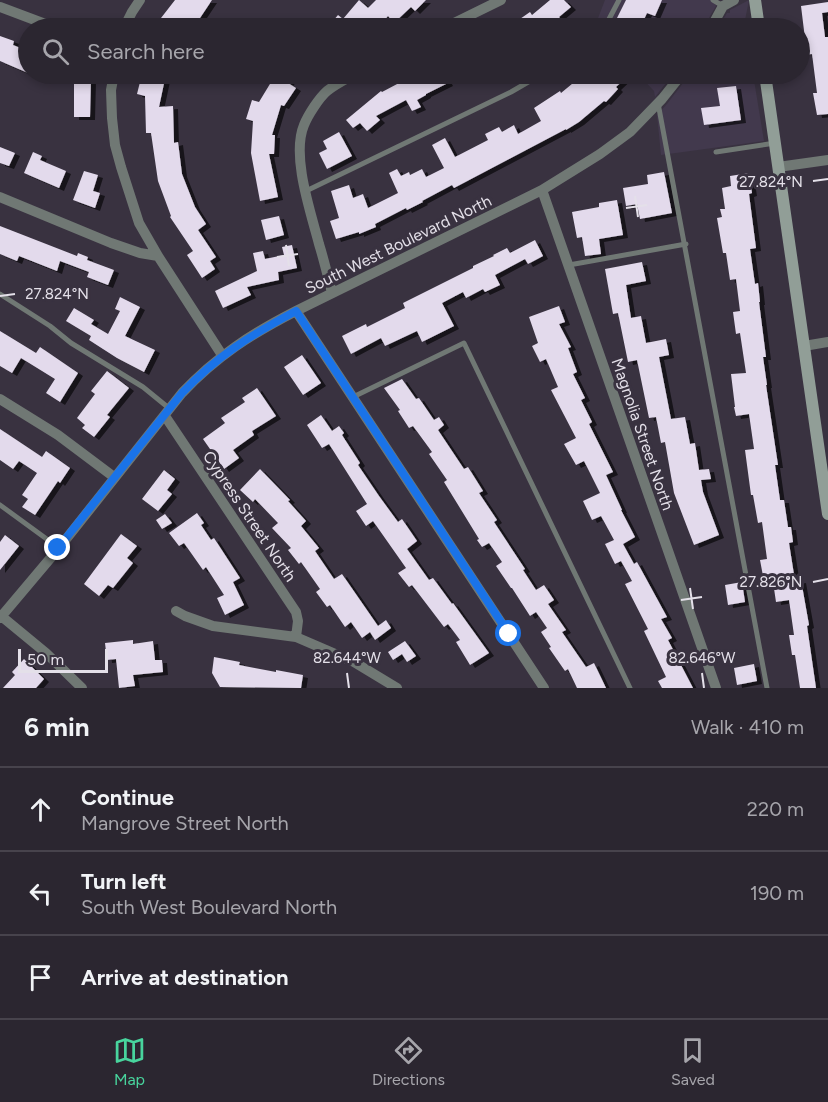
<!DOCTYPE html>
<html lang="en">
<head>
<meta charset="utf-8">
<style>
	body { margin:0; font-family:Figtree,sans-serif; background:#37323c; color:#f1f3f6 }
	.scale { position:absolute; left:18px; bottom:15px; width:90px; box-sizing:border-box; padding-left:6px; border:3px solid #e4e0e9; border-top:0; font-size:16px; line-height:21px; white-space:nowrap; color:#e4e0e9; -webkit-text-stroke:4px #393240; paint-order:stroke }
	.stop { position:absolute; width:18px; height:18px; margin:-14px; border:4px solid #1a73e8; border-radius:50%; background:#fff }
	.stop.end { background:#1a73e8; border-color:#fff; box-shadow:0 2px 6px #0008 }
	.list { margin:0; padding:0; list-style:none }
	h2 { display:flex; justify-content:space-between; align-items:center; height:78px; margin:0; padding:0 24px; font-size:26px }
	h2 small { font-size:20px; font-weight:400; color:#a6a5ab }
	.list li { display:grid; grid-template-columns:39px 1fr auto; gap:18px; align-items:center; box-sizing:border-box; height:84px; padding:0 24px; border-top:2px solid #47434c }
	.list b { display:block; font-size:22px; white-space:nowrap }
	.list p { margin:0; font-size:20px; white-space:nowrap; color:#a6a5ab }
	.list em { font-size:20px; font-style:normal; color:#a6a5ab }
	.icon { flex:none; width:33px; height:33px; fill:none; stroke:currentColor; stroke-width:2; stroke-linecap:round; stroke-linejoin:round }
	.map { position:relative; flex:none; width:828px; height:688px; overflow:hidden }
	.search { position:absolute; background:#2b2630; box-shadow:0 3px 9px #0003; left:18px; right:18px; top:18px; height:66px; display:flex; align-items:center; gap:15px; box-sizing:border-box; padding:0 21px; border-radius:33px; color:#a6a5ab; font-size:22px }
	.sheet { height:330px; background:#2b2630 }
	nav { display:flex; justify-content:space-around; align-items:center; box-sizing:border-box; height:84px; border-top:2px solid #47434c; background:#2b2630; font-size:16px; color:#a6a5ab }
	nav a { display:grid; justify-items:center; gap:3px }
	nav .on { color:#48d49d }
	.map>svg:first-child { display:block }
	.built { fill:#42394d }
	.building { fill:#e3daec; filter:url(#shadow) }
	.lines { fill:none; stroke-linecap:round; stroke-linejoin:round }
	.lane { stroke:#707874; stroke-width:5 }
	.street { stroke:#707874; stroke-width:10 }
	.secondary { stroke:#919e97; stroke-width:12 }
	.route { stroke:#1a73e8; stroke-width:8 }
	.ticks { fill:none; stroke:#e4e0e9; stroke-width:2 }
	.labels { text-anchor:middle; stroke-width:6; stroke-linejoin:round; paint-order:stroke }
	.street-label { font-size:16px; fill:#e4e0e9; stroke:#393240 }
	.ticks-label { font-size:15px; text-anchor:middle; fill:#e4e0e9; stroke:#393240; stroke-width:6; stroke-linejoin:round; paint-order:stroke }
</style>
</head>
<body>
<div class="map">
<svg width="828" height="688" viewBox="0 0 828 688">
	<defs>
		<filter id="shadow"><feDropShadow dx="5" dy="3" stdDeviation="0" flood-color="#0009"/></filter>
	</defs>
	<rect width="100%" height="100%" fill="#393240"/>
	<!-- built -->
	<path class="built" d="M605,0H717L715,3L716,6L703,28H598L595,26Z
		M749,0L745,20L746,28H718L727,13H730V10Z
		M638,74H673L655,97L654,91Z
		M690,74H753L764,141L661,155L657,115L667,104Z"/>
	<!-- building -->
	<path class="building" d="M175,0H212L200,18L214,28H156L161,18Z
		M359,0L368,8L376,0H426L415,11L411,7L394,23L388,16L378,28H327L338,15L343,19Z
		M550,0H564L571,7L559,17L569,28H507L530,12L532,15Z
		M626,0H662L655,16L647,13L640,28H634L616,20Z
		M828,2V12L822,13L825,37H828V114L817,115L813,93H817L812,54L807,55L801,6Z
		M0,36L14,41L13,45L28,51V73L0,61Z
		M142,74H166L159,107L173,106L174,143L178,142L182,174L195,207L206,224L198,230L216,257L210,261L215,269L202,278L187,255L193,251L170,217L171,216L158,181L151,133H146L145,96L137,94Z
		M276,74H296L288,83L296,88L284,106L281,105L272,135H275L274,154H269L278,197L260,201L251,153L253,121L246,119L252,100L259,102Z
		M416,74H443L448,83L426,94V95L417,100L421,107L412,111L406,100L376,116L380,120L367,131L360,123L353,128L346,120L381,91L382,92Z
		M584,74H630L616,87L618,89L606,102L604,101L579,122L566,130V129L454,188L452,185L422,201L423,202L407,210L406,208L375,224L376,227L359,234V232L336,239L330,221L339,218L331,191L349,185L353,198L363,194L368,208L398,193L389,173L397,169L401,176L409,172L410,175L422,169L426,177L444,168L432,145L445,138L455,157L488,140L485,134L499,127L502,132L514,125L518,134L541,121L534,108L560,91L561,93Z
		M74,78H91L90,117H74Z
		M736,86L741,120L704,125L701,108L720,106L717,88Z
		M339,132L352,156L327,169L319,153L327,149L323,141Z
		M0,147L15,153L9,166L0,163Z
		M33,152L42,156L40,160L66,171L59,188L24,173Z
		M84,171L98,175L93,191L100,193L95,208L73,200Z
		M664,172L672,213L640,219L637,204L626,206L623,188L648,184L647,175Z
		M749,173L752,193L749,194L756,248L750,249L755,284L758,283L760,302H759L766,357H763L767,385H766L778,465H775L780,500H784L788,527H791L793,542L789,543L795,581L801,580L809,625L807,626L816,688H800L795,655H792L789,635H794L789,600L776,602L772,575L763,576L760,560L767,559L762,522L758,523L753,495H751L745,450L754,449L749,414L736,416L734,407H735L731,374L746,373L740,333L736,334L733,312L740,311L736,279L730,280L726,253H723L717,218L722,217L720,209H725L722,188L731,186L730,176Z
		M617,200L623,235L599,239L601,254L585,256L582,237L577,238L572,212L599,207V203Z
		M279,216L284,235L266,240L261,220Z
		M0,226L77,256L78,253L88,257L87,260L114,270L108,285L87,277L89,272L60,261L57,271L19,256L17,261L0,254Z
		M535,240L543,256L528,264L525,259L495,275L500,285L485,292L483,289L466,298L463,292L442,303L454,326L422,342L417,331L385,346L381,338L351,354L342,336L366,324L367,327L405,308L403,303L473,268V266L494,256L493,255L507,248L510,253Z
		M292,245L297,268L278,272L279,280L247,287L251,295L223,308L215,291L257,271L253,253L263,251L265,259L284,255L282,247Z
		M642,262L646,281L626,285L631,318L641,316L646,343L666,339L669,355L659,357L671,419L685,417L690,444L695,443L699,470L709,469L711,479L701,480L703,492L719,535L694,545L674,493L665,442L661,443L656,417L649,418L637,360L628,362L618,313L613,314L605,269Z
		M120,297L140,307L125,336L155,350L144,372L117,358L89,340L91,336L66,321L74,308L94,320L91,324L108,334L120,311L115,309Z
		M559,306L565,322L559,324L571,347L568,348L577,372L573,374L585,398L581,400L592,422L589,424L613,472L606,475L622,510H621L635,537L623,544L634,564L637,562L667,617L661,619L672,638L668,640L693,688H662L658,681L666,677L644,631L648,629L625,584L632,581L621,561L615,564L605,544L614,540L601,516L592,520L583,501L600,493L584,461L576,465L564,444L576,438L551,390L558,387L546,359L540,362L532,346L538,343L529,317Z
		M0,331L36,353L40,347L78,373L60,402L46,393L55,379L21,358L12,373L0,366Z
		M302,355L321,383L303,395L284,367Z
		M107,371L129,388L107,415L110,417L94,437L82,428L85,425L77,418L95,394L91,391Z
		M402,379L416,399L419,398L434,420L439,417L444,425L438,430L464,469L468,467L483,491L479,493L497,520L494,522L525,569L523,570L536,590L544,585L554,600L548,604L566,630L562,632L586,667L594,663L606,688H577L568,669L565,671L549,648L551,647L541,632L547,628L536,612L530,616L512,588H511L496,566L502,562L489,543L482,547L477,540L479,539L444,482L447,480L429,454L432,452L413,426L409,428L398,411L400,410L384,388Z
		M257,388L276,416L252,431L254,435L233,450L239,458L224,469L203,439L225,423L221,418L245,402L242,398Z
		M321,415L332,431L339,426L344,433L342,435L360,463L358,465L379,496L398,522L402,519L417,541L407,549L429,580L433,578L452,604L453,603L489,653L470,665L456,642L460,640L448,624L444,627L412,585L409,587L398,573L406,568L373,521L366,526L356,511L367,504L329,444L322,448L307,425Z
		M0,429L42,457L46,451L70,468L60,483L58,481L35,515L22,507L28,499L22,495L37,473L19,461L13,469L0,460Z
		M260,469L290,500L288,501L306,521L301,526L319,548L315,551L334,579L342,574L378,626L386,620L391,628L375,640L370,632L362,638L351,622L345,627L330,605L327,607L316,592L320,589L301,562L299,564L288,550L291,548L272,528L278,523L255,499L253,502L240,490Z
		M164,470L175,479L167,490L172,494L158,511L142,499Z
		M197,513L204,523L201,525L211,540L214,538L240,578L233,582L244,605L225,615L217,598L224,595L206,567L203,570L184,543L179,546L169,533Z
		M165,514L172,523L162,529L156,520Z
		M121,534L137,546L127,558L133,563L113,588L108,585L99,596L84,584Z
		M5,535L19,546L0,570V542Z
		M742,582L745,602L728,605L725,585Z
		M133,640V644L153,641L155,660H162L163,672L133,675L135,686L119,688L116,659L107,660L105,643Z
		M405,641L416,656L407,662L402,654L393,660L388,652Z
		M214,657L240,662L239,665L276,672V670L303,675L301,688L220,687L212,673Z
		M24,659L44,679L36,688H3L15,675L12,672Z
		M754,664L757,681L737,685L734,668Z"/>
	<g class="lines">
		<!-- lane -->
		<path class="lane" d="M713,0L723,6
			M601,28L608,21L619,0
			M658,103L767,688
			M716,152L775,143
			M306,191L511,92L542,74
			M569,265L686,244
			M0,294L50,326L71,343L143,387L170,409
			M353,397L464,343L630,688
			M0,505L59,548"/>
		<!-- street -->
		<path class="street" d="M0,7L56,28
			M124,28L132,12L140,0
			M444,28L501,0
			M711,28L723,6L734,0
			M114,74L111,90L112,118L115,145L121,167L139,223L158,256L222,355
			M778,167L828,160
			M542,190L716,688
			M0,197L111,243L140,253L158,256
			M332,293C328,277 324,260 319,244C311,213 291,156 304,125C308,115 319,98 327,91C336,84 346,79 355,74
			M296,311L544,688
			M804,346L828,342
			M0,399L58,435L114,477
			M165,416L296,612L298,621L296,637
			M176,611L185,616L213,626L296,637L354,662L397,688
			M0,615L46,653L82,688
			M0,618L59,548L182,393C217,356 251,334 296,311L542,190L600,154L630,132L662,99L682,74"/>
		<!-- secondary -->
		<path class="secondary" d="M755,0L759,28
			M765,74L828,514"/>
	</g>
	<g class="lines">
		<!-- route -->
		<path class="route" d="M58,548L182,393C217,356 251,335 296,311L509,634"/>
	</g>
	<!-- ticks -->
	<path class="ticks" d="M813,181L828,179M635,196L638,217M626,208L647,205M286,245L289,266M277,257L298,254M0,296L15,294M813,582L828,579M690,588L693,609M681,600L702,597M347,673L349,688M702,673L704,688"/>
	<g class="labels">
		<!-- street labels -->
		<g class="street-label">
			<text transform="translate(398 244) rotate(-26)" y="6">South West Boulevard North</text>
			<text transform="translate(643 434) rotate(71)" y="6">Magnolia Street North</text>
			<text transform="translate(250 516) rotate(56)" y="6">Cypress Street North</text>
		</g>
	</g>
	<g class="ticks-label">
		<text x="771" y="187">27.824°N</text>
		<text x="57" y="299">27.824°N</text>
		<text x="771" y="587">27.826°N</text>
		<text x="347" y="663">82.644°W</text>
		<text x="702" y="663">82.646°W</text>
	</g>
</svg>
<div class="scale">50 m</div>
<div class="stop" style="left:509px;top:634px"></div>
<div class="stop end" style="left:58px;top:548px"></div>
<div class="search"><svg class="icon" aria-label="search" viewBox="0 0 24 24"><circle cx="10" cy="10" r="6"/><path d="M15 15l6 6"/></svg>Search here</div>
</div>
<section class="sheet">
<h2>6 min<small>Walk · 410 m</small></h2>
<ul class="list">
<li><svg class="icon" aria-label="ahead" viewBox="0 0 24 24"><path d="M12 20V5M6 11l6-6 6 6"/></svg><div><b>Continue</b><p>Mangrove Street North</p></div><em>220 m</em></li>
<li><svg class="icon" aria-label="left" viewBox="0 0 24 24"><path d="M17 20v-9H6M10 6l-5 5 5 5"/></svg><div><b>Turn left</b><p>South West Boulevard North</p></div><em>190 m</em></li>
<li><svg class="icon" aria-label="arrive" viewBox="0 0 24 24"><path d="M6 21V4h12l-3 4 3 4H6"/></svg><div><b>Arrive at destination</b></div></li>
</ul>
</section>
<nav>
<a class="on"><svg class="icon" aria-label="map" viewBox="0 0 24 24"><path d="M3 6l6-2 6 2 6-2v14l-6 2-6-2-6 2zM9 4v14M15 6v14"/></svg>Map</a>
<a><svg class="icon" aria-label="directions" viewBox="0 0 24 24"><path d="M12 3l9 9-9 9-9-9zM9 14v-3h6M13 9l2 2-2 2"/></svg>Directions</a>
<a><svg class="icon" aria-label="saved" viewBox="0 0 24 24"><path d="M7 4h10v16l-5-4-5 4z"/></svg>Saved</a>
</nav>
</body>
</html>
